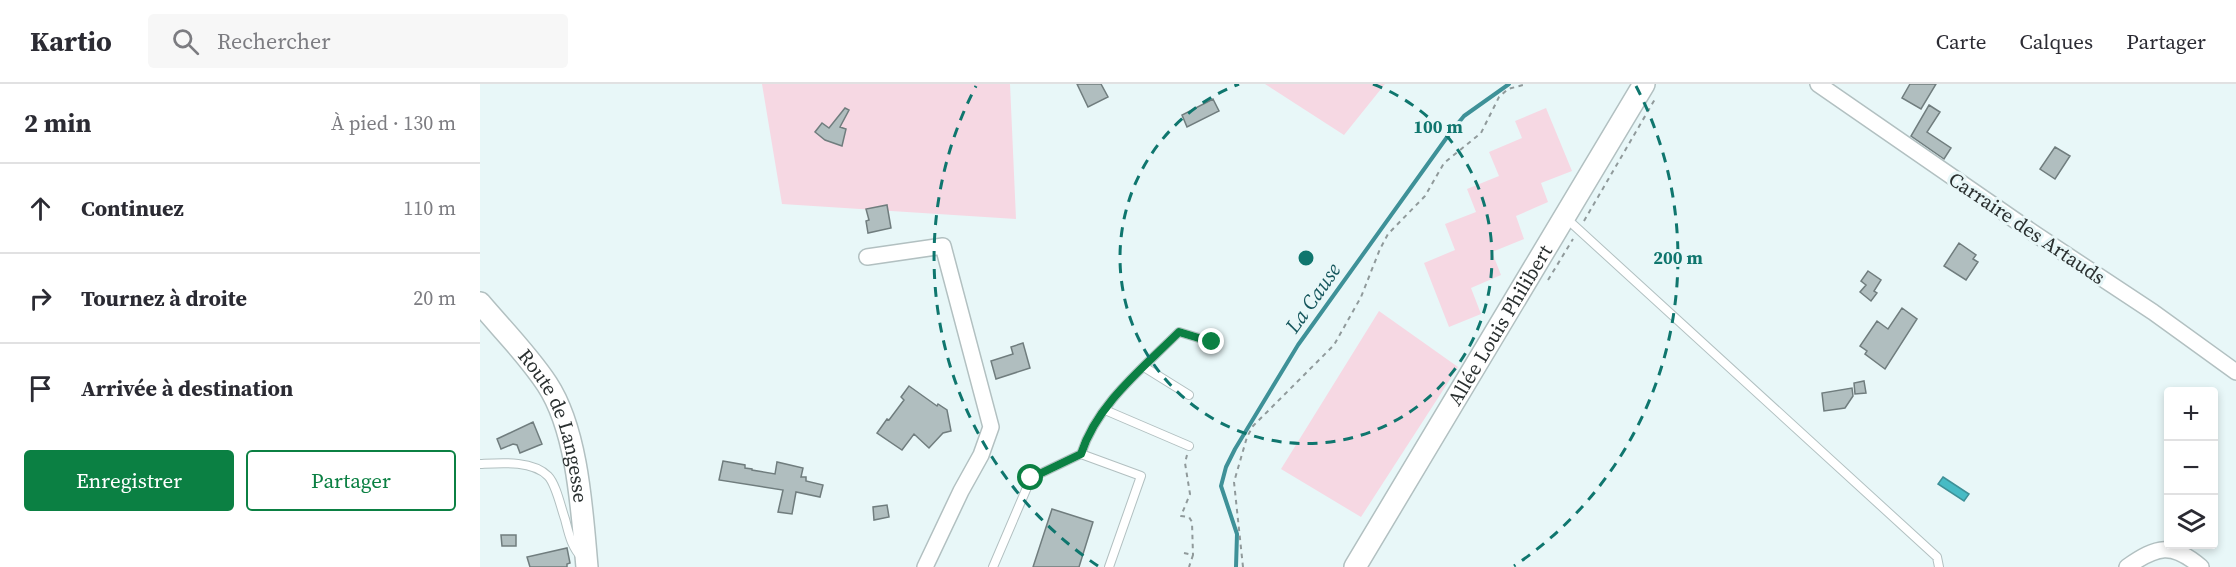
<!DOCTYPE html>
<html lang="fr">
<head>
<meta charset="utf-8">
<style>
	body { margin:0; font-family:"Source Serif 4",serif; background:#f7f7f7; color:#2b2b33 }
	.controls { position:absolute; right:18px; bottom:18px; display:grid; overflow:hidden; border-radius:6px; box-shadow:0 3px 9px #0003 }
	.controls button { width:54px; height:54px; display:grid; place-items:center; padding:0; border:0; border-bottom:2px solid #e1e1e2; background:#fff; color:#2b2b33; font:30px sans-serif }
	.stop { position:absolute; width:18px; height:18px; margin:-14px; border:4px solid #0b8043; border-radius:50%; background:#fff }
	.stop.end { background:#0b8043; border-color:#fff; box-shadow:0 2px 6px #0008 }
	.list { margin:0; padding:0; list-style:none }
	h2 { display:flex; justify-content:space-between; align-items:center; height:78px; margin:0; padding:0 24px; font-size:26px }
	h2 small { font-size:20px; font-weight:400; color:#7c7c81 }
	.list li { display:grid; grid-template-columns:39px 1fr auto; gap:18px; align-items:center; box-sizing:border-box; height:90px; padding:0 24px; border-top:2px solid #e1e1e2 }
	.list b { display:block; font-size:22px; white-space:nowrap }
	.list em { font-size:20px; font-style:normal; color:#7c7c81 }
	.actions { display:flex; gap:12px; padding:18px 24px }
	.actions a { flex:1; padding:14px 0; border:2px solid #0b8043; border-radius:6px; text-align:center; font-size:21px; color:#0b8043 }
	.actions .main { background:#0b8043; color:#fff }
	.icon { flex:none; width:33px; height:33px; fill:none; stroke:currentColor; stroke-width:2; stroke-linecap:round; stroke-linejoin:round }
	.map { position:relative; flex:none; width:1756px; height:483px; overflow:hidden }
	header { display:flex; align-items:center; gap:36px; box-sizing:border-box; height:84px; padding:0 30px; background:#fff; border-bottom:2px solid #e1e1e2 }
	header strong { font-size:28px }
	nav { display:flex; gap:33px; margin-inline-start:auto; font-size:21px }
	.search { width:420px; height:54px; background:#f7f7f7; display:flex; align-items:center; gap:15px; box-sizing:border-box; padding:0 21px; border-radius:6px; color:#7c7c81; font-size:22px }
	main { display:flex }
	aside { flex:1; background:#fff }
	.map>svg:first-child { display:block }
	.green { fill:#f6d8e3 }
	.water { fill:#47bbc5; stroke:#3e9198; stroke-width:1.5 }
	.lines { fill:none; stroke-linecap:round; stroke-linejoin:round }
	.stream { stroke:#3e9198; stroke-width:4 }
	.building { fill:#b0bebf; stroke:#707d7e; stroke-width:1.5 }
	.lane-casing { stroke:#b2c0c1; stroke-width:10 }
	.street-casing { stroke:#b2c0c1; stroke-width:18 }
	.secondary-casing { stroke:#b2c0c1; stroke-width:24 }
	.path { stroke:#909a9b; stroke-width:2; stroke-dasharray:4.5 4.5; stroke-linecap:butt }
	.lane { stroke:#fff; stroke-width:8 }
	.street { stroke:#fff; stroke-width:15 }
	.secondary { stroke:#fff; stroke-width:21 }
	.route { stroke:#0b8043; stroke-width:8 }
	.ring { fill:none; stroke:#0f766e; stroke-width:3; stroke-dasharray:10 8 }
	.labels { text-anchor:middle; stroke-width:6; stroke-linejoin:round; paint-order:stroke }
	.street-label { font-size:20px; fill:#2a3030; stroke:#e8f7f8 }
	.water-label { font-size:21px; font-style:italic; fill:#16575d; stroke:#e8f7f8 }
	.centre { fill:#0f766e; stroke:#e8f7f8; stroke-width:3 }
	.ring-label { font-size:18px; text-anchor:middle; font-weight:bold; fill:#0f766e; stroke:#e8f7f8; stroke-width:6; stroke-linejoin:round; paint-order:stroke }
</style>
</head>
<body>
<header>
<strong>Kartio</strong>
<div class="search"><svg class="icon" aria-label="search" viewBox="0 0 24 24"><circle cx="10" cy="10" r="6"/><path d="M15 15l6 6"/></svg>Rechercher</div>
<nav><a>Carte</a><a>Calques</a><a>Partager</a></nav>
</header>
<main>
<aside>
<h2>2 min<small>À pied · 130 m</small></h2>
<ul class="list">
<li><svg class="icon" aria-label="ahead" viewBox="0 0 24 24"><path d="M12 20V5M6 11l6-6 6 6"/></svg><div><b>Continuez</b></div><em>110 m</em></li>
<li><svg class="icon" aria-label="right" viewBox="0 0 24 24"><path d="M7 20v-9h11M14 6l5 5-5 5"/></svg><div><b>Tournez à droite</b></div><em>20 m</em></li>
<li><svg class="icon" aria-label="arrive" viewBox="0 0 24 24"><path d="M6 21V4h12l-3 4 3 4H6"/></svg><div><b>Arrivée à destination</b></div></li>
</ul>
<div class="actions"><a class="main">Enregistrer</a><a>Partager</a></div>
</aside>
<div class="map">
<svg width="1756" height="483" viewBox="0 0 1756 483">
	<rect width="100%" height="100%" fill="#e8f7f8"/>
	<!-- green -->
	<path class="green" d="M282,0H530L536,135L302,120Z
		M785,0H905L864,51Z
		M1066,24L1092,87L1061,99L1068,118L1036,132L1044,155L1012,168L1021,191L991,204L1001,230L969,243L944,179L975,166L965,140L996,128L987,105L1019,92L1009,68L1042,54L1035,37Z
		M899,227L978,283L881,433L801,385Z"/>
	<!-- water -->
	<path class="water" d="M1463,393L1489,410L1484,417L1458,400Z"/>
	<g class="lines">
		<!-- stream -->
		<path class="stream" d="M756,483L757,450L741,402L746,383L755,365L818,261L970,49L984,32L1029,0"/>
	</g>
	<!-- building -->
	<path class="building" d="M597,0H621L628,13L608,23Z
		M1430,0H1456L1441,25L1422,14Z
		M733,15L739,27L707,43L702,31Z
		M1449,21L1460,28L1447,48L1471,64L1464,75L1431,52Z
		M365,24L369,26L360,43L366,45L362,62L345,56L335,48L342,39L349,44Z
		M1575,63L1590,72L1575,95L1560,85Z
		M407,121L411,144L388,149L386,137L389,136L386,125Z
		M1479,159L1496,171L1493,175L1498,178L1486,196L1464,182Z
		M1388,187L1401,196L1394,207L1397,209L1391,217L1380,208L1386,201L1381,197Z
		M1422,224L1437,235L1405,285L1385,270L1387,267L1380,262L1397,237L1408,245Z
		M543,259L550,284L516,295L511,277L533,270L531,263Z
		M1384,297L1386,309L1375,310L1374,299Z
		M429,302L457,322L458,320L467,326L471,347L463,349L449,364L434,350L422,366L397,349L407,335L409,336L424,316L421,313Z
		M1372,304L1373,312L1365,324L1344,327L1342,309Z
		M53,338L62,360L40,369L37,361L33,360L21,365L17,355Z
		M243,377L265,381V384L272,385V386L295,390L297,378L323,384L321,393H326V397L343,401L340,413L316,408L312,430L298,428L303,406L239,396Z
		M407,421L409,433L394,436L393,423Z
		M572,425L613,438L599,483H553Z
		M21,451H36V462H22Z
		M87,464L90,479L87,480V483H50L47,473Z"/>
	<g class="lines">
		<!-- lane casing -->
		<g class="lane-casing">
			<path id="lane" d="M1087,135L1457,473L1459,483
				M664,283L709,311
				M625,326L709,362
				M601,370L661,392L629,483
				M0,380C20,379 52,376 68,392C76,400 81,424 85,435C89,450 91,462 102,474
				M513,483L551,394L601,370C617,320 663,284 699,248L732,258"/>
		</g>
		<!-- street casing -->
		<g class="street-casing">
			<path id="street" d="M1338,0L1555,150L1673,228L1756,288
				M387,173L463,162L511,343L501,371L481,407L445,483
				M1647,483C1677,462 1692,458 1721,483"/>
		</g>
		<!-- secondary casing -->
		<g class="secondary-casing">
			<g id="secondary">
				<path id="s1" d="M0,219C22,245 48,271 67,300C98,347 102,428 107,483"/>
				<path id="s2" d="M875,483L1164,0"/>
			</g>
		</g>
		<!-- path -->
		<path class="path" d="M1104,137L1175,15
			M1068,196L1093,155
			M707,371L705,379L710,410L701,432L709,433L712,438L713,471
			M704,469L713,471L709,483
			M763,483L754,398L767,353L773,342L854,261L881,213L900,165L908,150L945,112L964,79L1001,49L1019,13L1028,5L1047,0"/>
		<!-- lane -->
		<use href="#lane" class="lane"/>
		<!-- street -->
		<use href="#street" class="street"/>
		<!-- secondary -->
		<use href="#secondary" class="secondary"/>
	</g>
	<g class="lines">
		<!-- route -->
		<path class="route" d="M551,394L601,370C617,320 663,284 699,248L732,258"/>
	</g>
	<!-- distance rings -->
	<g class="ring">
		<path d="M893 0A186 186 0 1 1 759 0"/>
		<path d="M618 482A372 372 0 0 1 496 2M1156 2A372 372 0 0 1 1034 482"/>
	</g>
	<g class="labels">
		<!-- street labels -->
		<g class="street-label">
			<text transform="translate(1547 144) rotate(34)" y="7">Carraire des Artauds</text>
			<text dy="7" stroke="none"><textPath href="#s2" startOffset="282">Allée Louis Philibert</textPath></text>
			<text dy="7" stroke="none"><textPath href="#s1" startOffset="147">Route de Langesse</textPath></text>
		</g>
		<!-- water labels -->
		<g class="water-label">
			<text transform="translate(833 214) rotate(-55)" y="7">La Cause</text>
		</g>
	</g>
	<circle cx="826" cy="174" r="9" class="centre"/>
	<g class="ring-label">
		<text x="958" y="49">100 m</text>
		<text x="1198" y="180">200 m</text>
	</g>
</svg>
<div class="controls">
<button>+</button>
<button>−</button>
<button><svg class="icon" aria-label="layers" viewBox="0 0 24 24"><path d="M12 4l9 5-9 5-9-5zM3 14l9 5 9-5"/></svg></button>
</div>
<div class="stop" style="left:551px;top:394px"></div>
<div class="stop end" style="left:732px;top:258px"></div>
</div>
</main>
</body>
</html>
